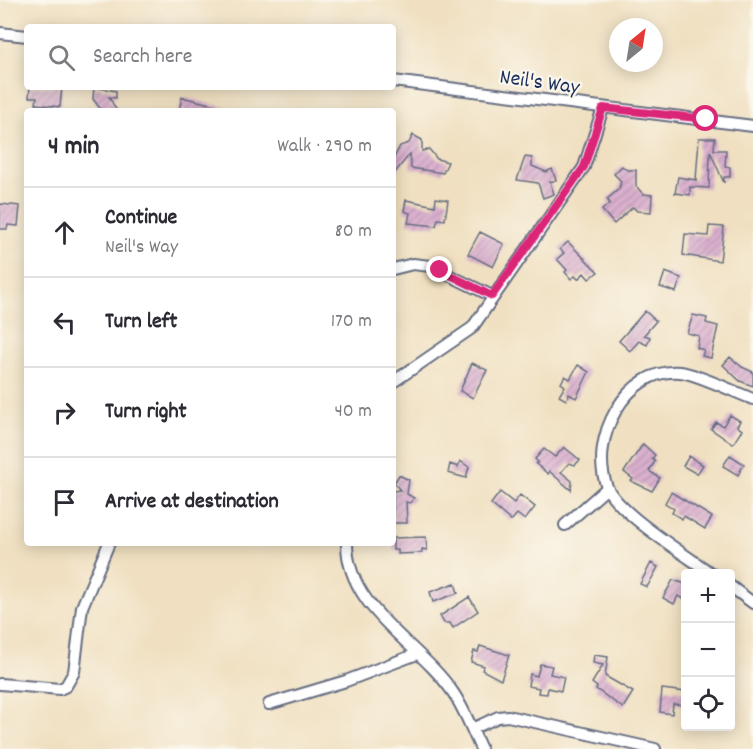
<!DOCTYPE html>
<html lang="en">
<head>
<meta charset="utf-8">
<style>
	body { margin:0; font-family:Dekko,sans-serif; background:#f2f2f3; color:#2b2b33 }
	.controls { position:absolute; right:18px; bottom:18px; display:grid; overflow:hidden; border-radius:6px; box-shadow:0 3px 15px #0003 }
	.controls button { width:54px; height:54px; display:grid; place-items:center; padding:0; border:0; border-bottom:2px solid #e1e1e2; background:#fff; color:#2b2b33; font:30px sans-serif }
	.compass { position:absolute; left:609px; top:18px; width:54px; height:54px; border-radius:50%; background:#fff; box-shadow:0 3px 15px #0003; rotate:30deg }
	.stop { position:absolute; width:18px; height:18px; margin:-14px; border:4px solid #db2777; border-radius:50%; background:#fff }
	.stop.end { background:#db2777; border-color:#fff; box-shadow:0 2px 6px #0008 }
	.list { margin:0; padding:0; list-style:none }
	h2 { display:flex; justify-content:space-between; align-items:center; height:78px; margin:0; padding:0 24px; font-size:26px }
	h2 small { font-size:20px; font-weight:400; color:#7c7c81 }
	.list li { display:grid; grid-template-columns:39px 1fr auto; gap:18px; align-items:center; box-sizing:border-box; height:90px; padding:0 24px; border-top:2px solid #e1e1e2 }
	.list b { display:block; font-size:22px; white-space:nowrap }
	.list p { margin:0; font-size:20px; white-space:nowrap; color:#7c7c81 }
	.list em { font-size:20px; font-style:normal; color:#7c7c81 }
	.icon { flex:none; width:33px; height:33px; fill:none; stroke:currentColor; stroke-width:2; stroke-linecap:round; stroke-linejoin:round }
	.map { position:relative; flex:none; width:753px; height:749px; overflow:hidden }
	.search { position:absolute; background:#fff; box-shadow:0 3px 15px #0003; left:24px; top:24px; width:372px; height:66px; display:flex; align-items:center; gap:15px; box-sizing:border-box; padding:0 21px; border-radius:6px; color:#7c7c81; font-size:22px }
	.panel { position:absolute; background:#fff; box-shadow:0 3px 15px #0003; left:24px; top:108px; width:372px; height:438px; border-radius:6px }
	.map>svg:first-child { display:block }
	.building { fill:url(#building-hatch) }
	.lines { fill:none; stroke-linecap:round; stroke-linejoin:round }
	.minor-casing { stroke:#666d81; stroke-width:14 }
	.minor { stroke:#fff; stroke-width:10 }
	.route { stroke:#db2777; stroke-width:8 }
	.labels { text-anchor:middle; stroke-width:4.5; stroke-linejoin:round; paint-order:stroke }
	.street-label { font-size:22px; fill:#1b2f5e; stroke:#fbf7ec }
</style>
</head>
<body>
<div class="map">
<svg width="753" height="749" viewBox="0 0 753 749">
	<defs>
		<pattern id="building-hatch" width="6" height="6" patternUnits="userSpaceOnUse" patternTransform="scale(1.5)"><rect width="6" height="6" fill="#dbb1cf"/><path d="M-1 1l2-2M0 6l6-6M5 7l2-2" fill="none" stroke="#b190ab"/></pattern>
	</defs>
	<rect width="100%" height="100%" fill="#fbf7ec"/>
	<filter id="ink" filterUnits="userSpaceOnUse"><feTurbulence type="fractalNoise" baseFrequency=".0167" numOctaves="2"/><feDisplacementMap in="SourceGraphic" scale="12" xChannelSelector="R" yChannelSelector="G"/><feConvolveMatrix kernelMatrix="1 2 1 2 8 2 1 2 1" color-interpolation-filters="sRGB"/></filter>
	<filter id="wash" filterUnits="userSpaceOnUse"><feTurbulence type="fractalNoise" baseFrequency=".008" numOctaves="4" result="noise"/><feDisplacementMap in="SourceGraphic" scale="24" xChannelSelector="R" yChannelSelector="G"/><feGaussianBlur stdDeviation="1.35" result="paint"/><feColorMatrix in="noise" values="0 0 0 0 0 0 0 0 0 0 0 0 0 0 0 0 0 1.4 0 .05"/><feComposite in="paint" operator="in"/></filter>
	<g filter="url(#wash)">
		<rect width="100%" height="100%" fill="#f0e0c1"/>
		<g id="blocks">
			<!-- building -->
			<path class="building" d="M30,87H62L60,107L36,104L37,97H29Z
				M94,87L116,91V98L109,97L117,111H102L93,99Z
				M182,97L226,108V111H179Z
				M413,135L422,140V151L429,149L437,159L448,162L443,173L411,168L410,154L393,175V160L400,146L409,143Z
				M699,138H715L714,150H726L725,166L730,167V177H724V183L710,151L709,188L690,187V195L675,193L678,177L696,180Z
				M525,157L532,158V166L546,172L552,169L556,180L550,182L554,194L543,198L538,183L517,180Z
				M622,166L627,170H636V186L643,194L652,195L651,212L637,211L633,207L614,224L602,210L610,203L607,199L619,189L621,181L614,174Z
				M436,198L448,200L445,220L438,219L436,226L408,223L410,213L404,211L406,200L435,206Z
				M0,204L20,206L18,226L8,225L7,229H0Z
				M709,226L724,227L720,261L683,255L685,234L708,236Z
				M480,232L504,244L493,267L468,254Z
				M568,242L598,272L589,279L584,273L578,279L575,276L571,279L565,272L567,270L557,259L564,253L560,249Z
				M665,272L681,278L676,292L660,287Z
				M645,311L656,321L644,335L650,337L647,345L639,341L630,351L619,341Z
				M693,315L707,318L706,323L718,326L711,358L702,356L704,350L697,348L699,336L687,333Z
				M730,357L742,367L753,372V386L740,381L723,365Z
				M472,363L487,370L473,398L460,391Z
				M578,365L589,372L576,398L569,394L566,400L559,396L565,386L561,383L565,376L570,379Z
				M730,415L740,421L737,426L742,430L733,444L711,429L716,422L723,426Z
				M643,444L655,455L652,459L655,461L649,471L660,478L652,491L631,481L633,479L624,472Z
				M564,447L580,460L575,465L569,463L561,472L572,481L571,490L549,471L548,474L536,464L538,462L535,459L544,449L555,457Z
				M730,455L744,464L738,475L723,466Z
				M689,456L703,465L697,474L683,466Z
				M460,461L469,467L466,478L448,473L450,464L458,467Z
				M399,475L409,480L407,494L414,498L410,503L406,502L407,523H393V491L400,490L394,483Z
				M500,492L514,503L520,495L535,507L525,520L517,514L511,521L491,504Z
				M671,492L712,517L705,529L684,516L682,519L672,513L674,509L665,503Z
				M426,537L427,550L422,549V553L398,554V550H393V538Z
				M651,563L658,567L647,587L640,584Z
				M673,580L686,584V600L678,596L674,604L663,598Z
				M455,583L458,593L433,602L430,592Z
				M469,597L478,611L453,628L450,623H444L440,616Z
				M480,646L509,655L501,680L482,670L484,666L471,662L474,651L478,652Z
				M594,655L608,657L605,676L633,692L623,708L596,689L597,687L592,683L603,665L593,663Z
				M540,664L552,666L550,674L564,677L561,691L548,688L547,694L538,693L539,688L528,686L530,674L537,676Z
				M662,689L686,692V705L673,704L672,714L660,712Z"/>
		</g>
	</g>
	<g filter="url(#ink)">
		<use href="#blocks" fill-opacity="0" stroke="#666d81" stroke-width="1.5"/>
		<g class="lines">
			<!-- minor casing -->
			<g class="minor-casing">
				<path id="minor" d="M0,33L27,36
					M393,81L753,126
					M393,269L413,264L430,266L492,296
					M393,382L472,328L584,167L603,108
					M565,525L607,488
					M347,543C347,609 418,642 452,691C464,708 472,730 481,749
					M712,574C687,556 618,513 607,487C588,440 626,367 680,372C698,374 734,392 753,399
					M730,586L753,603
					M0,684L60,689L66,686L74,672L82,607L109,543
					M269,704L346,681L417,654
					M472,729L498,717L508,716L655,749"/>
			</g>
			<!-- minor -->
			<use href="#minor" class="minor"/>
		</g>
	</g>
	<g class="lines" filter="url(#ink)">
		<!-- route -->
		<path class="route" d="M440,270L492,296L584,167L603,108L706,119"/>
	</g>
	<g class="labels">
		<!-- street labels -->
		<g class="street-label">
			<text transform="translate(540 80) rotate(8)" y="8">Neil's Way</text>
		</g>
	</g>
</svg>
<div class="controls">
<button>+</button>
<button>−</button>
<button><svg class="icon" aria-label="locate" viewBox="0 0 24 24"><circle cx="12" cy="12" r="6"/><path d="M12 2v4M12 18v4M2 12h4M18 12h4"/></svg></button>
</div>
<svg class="compass" viewBox="-18 -18 36 36"><path d="M0-13l5 13h-10z" fill="#e53935"/><path d="M0 13l5-13h-10z" fill="#7c7c81"/></svg>
<div class="stop" style="left:706px;top:119px"></div>
<div class="stop end" style="left:440px;top:270px"></div>
<div class="search"><svg class="icon" aria-label="search" viewBox="0 0 24 24"><circle cx="10" cy="10" r="6"/><path d="M15 15l6 6"/></svg>Search here</div>
<section class="panel">
<h2>4 min<small>Walk · 290 m</small></h2>
<ul class="list">
<li><svg class="icon" aria-label="ahead" viewBox="0 0 24 24"><path d="M12 20V5M6 11l6-6 6 6"/></svg><div><b>Continue</b><p>Neil's Way</p></div><em>80 m</em></li>
<li><svg class="icon" aria-label="left" viewBox="0 0 24 24"><path d="M17 20v-9H6M10 6l-5 5 5 5"/></svg><div><b>Turn left</b></div><em>170 m</em></li>
<li><svg class="icon" aria-label="right" viewBox="0 0 24 24"><path d="M7 20v-9h11M14 6l5 5-5 5"/></svg><div><b>Turn right</b></div><em>40 m</em></li>
<li><svg class="icon" aria-label="arrive" viewBox="0 0 24 24"><path d="M6 21V4h12l-3 4 3 4H6"/></svg><div><b>Arrive at destination</b></div></li>
</ul>
</section>
</div>
</body>
</html>
